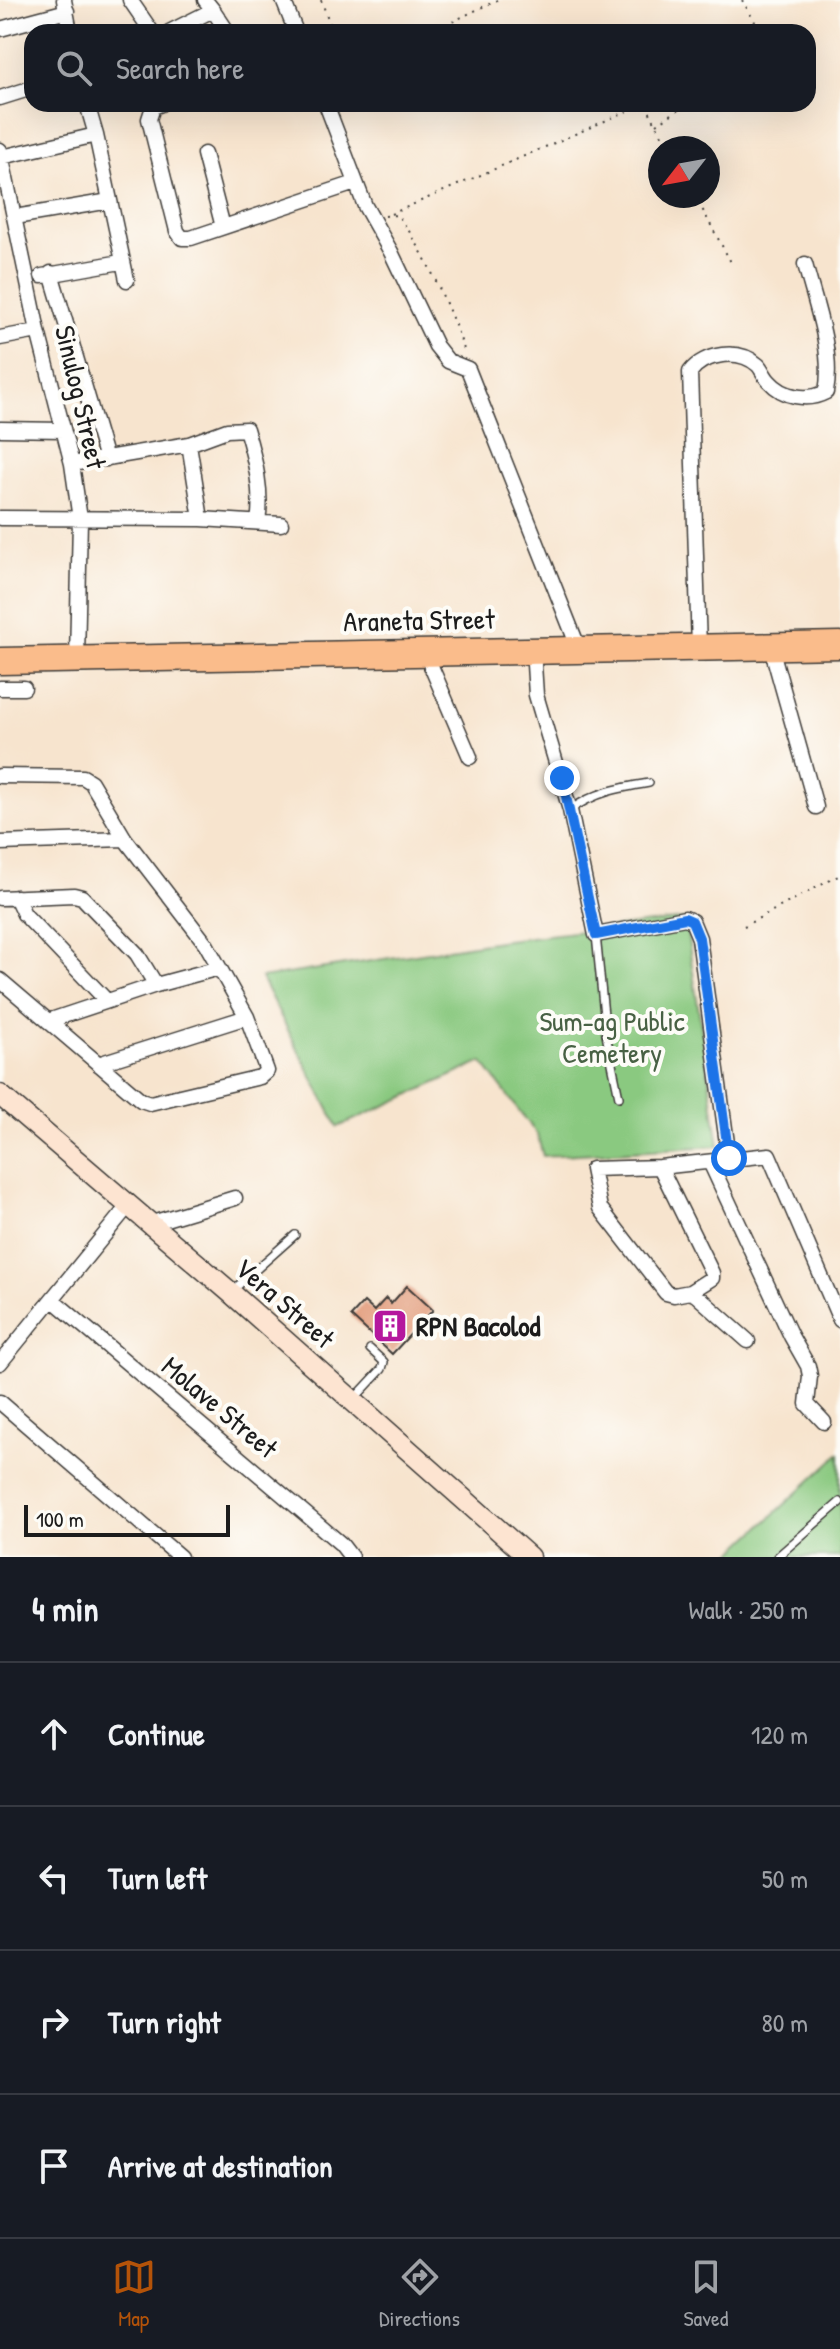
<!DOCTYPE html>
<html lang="en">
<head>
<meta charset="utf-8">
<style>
	body { margin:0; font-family:"Patrick Hand",sans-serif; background:#242831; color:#f1f3f6 }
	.compass { position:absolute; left:648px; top:136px; width:72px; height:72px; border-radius:50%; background:#171b24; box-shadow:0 8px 32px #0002; rotate:239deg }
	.scale { position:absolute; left:24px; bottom:20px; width:206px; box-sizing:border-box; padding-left:8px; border:4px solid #1c1c1c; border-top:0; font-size:22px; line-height:28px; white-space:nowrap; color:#1c1c1c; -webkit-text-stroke:6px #fdfcf7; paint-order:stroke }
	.stop { position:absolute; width:24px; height:24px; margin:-18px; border:6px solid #1a73e8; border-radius:50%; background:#fff }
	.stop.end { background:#1a73e8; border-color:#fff; box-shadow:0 2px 8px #0008 }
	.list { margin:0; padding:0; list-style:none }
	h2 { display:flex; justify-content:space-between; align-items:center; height:104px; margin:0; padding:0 32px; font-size:34px }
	h2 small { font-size:26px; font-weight:400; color:#9ea1a6 }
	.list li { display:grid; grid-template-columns:52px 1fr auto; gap:24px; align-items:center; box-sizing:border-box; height:144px; padding:0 32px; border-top:2px solid #363941 }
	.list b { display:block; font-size:30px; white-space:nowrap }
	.list em { font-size:26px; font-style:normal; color:#9ea1a6 }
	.icon { flex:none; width:44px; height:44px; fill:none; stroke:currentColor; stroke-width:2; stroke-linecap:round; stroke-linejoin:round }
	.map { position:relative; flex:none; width:840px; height:1557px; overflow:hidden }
	.search { position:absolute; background:#171b24; box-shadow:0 8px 32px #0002; left:24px; right:24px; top:24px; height:88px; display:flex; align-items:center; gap:20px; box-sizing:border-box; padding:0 28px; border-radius:24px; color:#9ea1a6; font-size:30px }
	.sheet { height:680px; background:#171b24 }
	nav { display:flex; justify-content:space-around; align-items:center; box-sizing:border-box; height:112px; border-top:2px solid #363941; background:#171b24; font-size:22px; color:#9ea1a6 }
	nav a { display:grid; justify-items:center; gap:4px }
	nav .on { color:#b45309 }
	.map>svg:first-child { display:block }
	.green { fill:#8ac980; stroke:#53724e; stroke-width:2 }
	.building { fill:#e09370 }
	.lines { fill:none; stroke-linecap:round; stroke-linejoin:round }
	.lane-casing { stroke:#3d3a37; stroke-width:10 }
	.street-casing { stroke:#3d3a37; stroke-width:17 }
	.secondary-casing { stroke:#3d3a37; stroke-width:23 }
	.highway-casing { stroke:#3d3a37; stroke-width:29 }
	.path { stroke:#3d3a37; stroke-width:2; stroke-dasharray:2 6; stroke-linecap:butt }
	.lane { stroke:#fff; stroke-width:7 }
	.street { stroke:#fff; stroke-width:14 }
	.secondary { stroke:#fde4d1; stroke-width:20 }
	.highway { stroke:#fabc8b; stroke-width:26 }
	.route { stroke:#1a73e8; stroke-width:10 }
	.labels { text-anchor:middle; stroke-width:8; stroke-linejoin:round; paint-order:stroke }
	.street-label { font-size:28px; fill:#1c1c1c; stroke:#fdfcf7 }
	.park-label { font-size:28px; fill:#486144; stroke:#fdfcf7 }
	.poi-label { font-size:28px; font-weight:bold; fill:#1c1c1c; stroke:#fdfcf7; text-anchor:start }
</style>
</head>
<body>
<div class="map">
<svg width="840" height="1557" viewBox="0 0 840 1557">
	<rect width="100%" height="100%" fill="#fdfcf7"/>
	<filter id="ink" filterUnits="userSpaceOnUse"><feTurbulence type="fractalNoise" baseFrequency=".0125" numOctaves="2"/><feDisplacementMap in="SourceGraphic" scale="16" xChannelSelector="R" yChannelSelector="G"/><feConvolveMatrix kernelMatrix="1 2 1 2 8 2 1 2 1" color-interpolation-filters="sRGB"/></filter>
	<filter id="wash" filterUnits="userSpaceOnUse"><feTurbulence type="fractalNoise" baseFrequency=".006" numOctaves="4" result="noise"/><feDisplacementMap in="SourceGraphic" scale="32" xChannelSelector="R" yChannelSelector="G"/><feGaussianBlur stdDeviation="1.8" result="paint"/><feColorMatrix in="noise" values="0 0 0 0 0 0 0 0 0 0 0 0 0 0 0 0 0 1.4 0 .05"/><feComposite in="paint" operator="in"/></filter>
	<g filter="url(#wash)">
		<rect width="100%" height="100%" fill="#f7e4ce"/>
		<!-- green -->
		<path class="green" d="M685,919L719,1146L543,1156L537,1134L482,1062L338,1127L261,978L506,940Z
			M840,1453V1557H728Z"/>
		<g id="blocks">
			<!-- building -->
			<path class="building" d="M407,1286L433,1310L392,1354L351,1316L364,1302L374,1311L386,1298L391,1304Z"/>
		</g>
	</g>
	<g filter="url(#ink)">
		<use href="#blocks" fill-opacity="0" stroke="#3d3a37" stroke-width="2"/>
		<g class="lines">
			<!-- lane casing -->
			<g class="lane-casing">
				<path id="lane" d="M570,810C595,792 619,788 649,783
					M596,935L606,1035L619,1097
					M232,1291L295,1235
					M354,1399L382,1369L384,1362L370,1349
					M777,1557L840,1502"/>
			</g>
			<!-- street casing -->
			<g class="street-casing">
				<path id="street" d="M64,0L70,32
					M130,0L152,32
					M283,0L296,32
					M213,10L225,28
					M0,29L67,11
					M169,32L213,10L205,0
					M0,98L32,88
					M87,104L96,135L127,280
					M161,104L153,107L149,119L177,231L182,238H191L355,183
					M326,104L365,206L391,252L436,346L448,361L468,369L579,649
					M0,150L38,331L72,464L80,519L77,659
					M204,154L223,227
					M2,157L96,135
					M15,217L110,201
					M51,273L106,459
					M42,276L121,262
					M0,338L38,331
					M0,429L63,430
					M189,444L201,519
					M72,464L189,444L227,430L246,429C255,459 263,492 258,522
					M0,518L201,519L281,524
					M771,647L816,807
					M699,648L690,372C704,353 739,348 758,365C762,369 764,376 769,381C783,397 807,402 826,392C834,351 815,304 805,264
					M533,649L536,695L570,810L596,935L685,918L692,921L699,938L729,1158
					M425,652L470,757
					M0,688H24
					M0,776L83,777L91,782L125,839L206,944L247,1017L267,1071L260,1077L150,1103L141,1100L0,980
					M0,843L125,839
					M16,897L24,914L106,1000
					M0,898L74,895L82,897L137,954L156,985
					M48,1021L156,985L219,968
					M98,1064L247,1017
					M710,1162L791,1336L808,1366L810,1376L807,1404L824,1422
					M660,1167L712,1273V1278L690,1292
					M149,1224L235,1198
					M53,1300L341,1544L351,1557
					M748,1341L696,1295L690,1292L674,1295L666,1293L600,1208L592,1169L660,1167L769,1155L840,1320
					M0,1363L128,1206
					M0,1402L180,1557"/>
			</g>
			<!-- secondary casing -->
			<g class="secondary-casing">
				<path id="secondary" d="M0,1095L230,1292L529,1557"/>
			</g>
			<!-- highway casing -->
			<g class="highway-casing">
				<path id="highway" d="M0,661L840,645"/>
			</g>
			<!-- path -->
			<path class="path" d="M321,0L333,32
				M742,0L761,32
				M431,32L497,0
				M646,105L669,148
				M657,124L687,104
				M695,196L733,266
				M391,214L644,104
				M385,216L397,215C422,243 452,315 465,352
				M744,926L840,875"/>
			<!-- lane -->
			<use href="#lane" class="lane"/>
			<!-- street -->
			<use href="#street" class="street"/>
			<!-- secondary -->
			<use href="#secondary" class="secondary"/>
			<!-- highway -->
			<use href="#highway" class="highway"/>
		</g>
	</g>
	<g class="lines" filter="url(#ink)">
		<!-- route -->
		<path class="route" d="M562,778L596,935L685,918L692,921L699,938L729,1158"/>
	</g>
	<!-- icons -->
	<defs>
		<g id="building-square" transform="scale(1.8)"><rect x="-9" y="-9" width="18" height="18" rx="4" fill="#b5179e" stroke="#fdfcf7"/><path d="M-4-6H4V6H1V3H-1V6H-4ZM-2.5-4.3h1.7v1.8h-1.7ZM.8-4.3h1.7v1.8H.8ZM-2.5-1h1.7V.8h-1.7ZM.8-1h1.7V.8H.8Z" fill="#fff"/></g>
	</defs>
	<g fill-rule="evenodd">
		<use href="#building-square" x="390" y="1326"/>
	</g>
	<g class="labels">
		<!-- street labels -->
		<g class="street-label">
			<text transform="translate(81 397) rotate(77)" y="10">Sinulog Street</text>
			<text transform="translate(419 620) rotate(-1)" y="10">Araneta Street</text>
			<text transform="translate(285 1303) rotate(41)" y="10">Vera Street</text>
			<text transform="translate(220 1407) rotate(40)" y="10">Molave Street</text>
		</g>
		<!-- park labels -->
		<g class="park-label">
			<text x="612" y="1031">Sum-ag Public<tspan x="612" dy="32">Cemetery</tspan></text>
		</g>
		<!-- poi labels -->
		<g class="poi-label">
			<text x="416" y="1336">RPN Bacolod</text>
		</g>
	</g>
</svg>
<svg class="compass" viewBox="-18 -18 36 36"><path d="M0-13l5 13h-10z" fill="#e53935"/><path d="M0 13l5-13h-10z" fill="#9ea1a6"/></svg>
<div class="scale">100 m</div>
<div class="stop" style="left:729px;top:1158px"></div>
<div class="stop end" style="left:562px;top:778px"></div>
<div class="search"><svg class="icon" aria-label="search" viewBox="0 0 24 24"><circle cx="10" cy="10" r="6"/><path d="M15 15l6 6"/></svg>Search here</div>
</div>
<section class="sheet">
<h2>4 min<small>Walk · 250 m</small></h2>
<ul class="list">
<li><svg class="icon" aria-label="ahead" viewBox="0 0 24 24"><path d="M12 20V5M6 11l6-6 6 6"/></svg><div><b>Continue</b></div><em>120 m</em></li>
<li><svg class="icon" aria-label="left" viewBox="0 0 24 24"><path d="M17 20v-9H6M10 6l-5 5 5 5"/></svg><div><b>Turn left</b></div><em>50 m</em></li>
<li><svg class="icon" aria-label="right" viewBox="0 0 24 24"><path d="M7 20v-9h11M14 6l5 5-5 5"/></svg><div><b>Turn right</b></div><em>80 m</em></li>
<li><svg class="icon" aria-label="arrive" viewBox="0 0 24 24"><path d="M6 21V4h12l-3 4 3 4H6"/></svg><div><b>Arrive at destination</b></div></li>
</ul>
</section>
<nav>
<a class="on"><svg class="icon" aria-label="map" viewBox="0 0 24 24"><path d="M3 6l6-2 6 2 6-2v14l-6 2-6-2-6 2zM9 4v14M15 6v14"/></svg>Map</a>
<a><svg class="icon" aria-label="directions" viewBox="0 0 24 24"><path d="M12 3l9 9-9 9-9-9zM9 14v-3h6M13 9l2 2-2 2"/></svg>Directions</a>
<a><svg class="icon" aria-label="saved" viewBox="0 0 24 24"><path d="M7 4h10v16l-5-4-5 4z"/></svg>Saved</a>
</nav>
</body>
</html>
